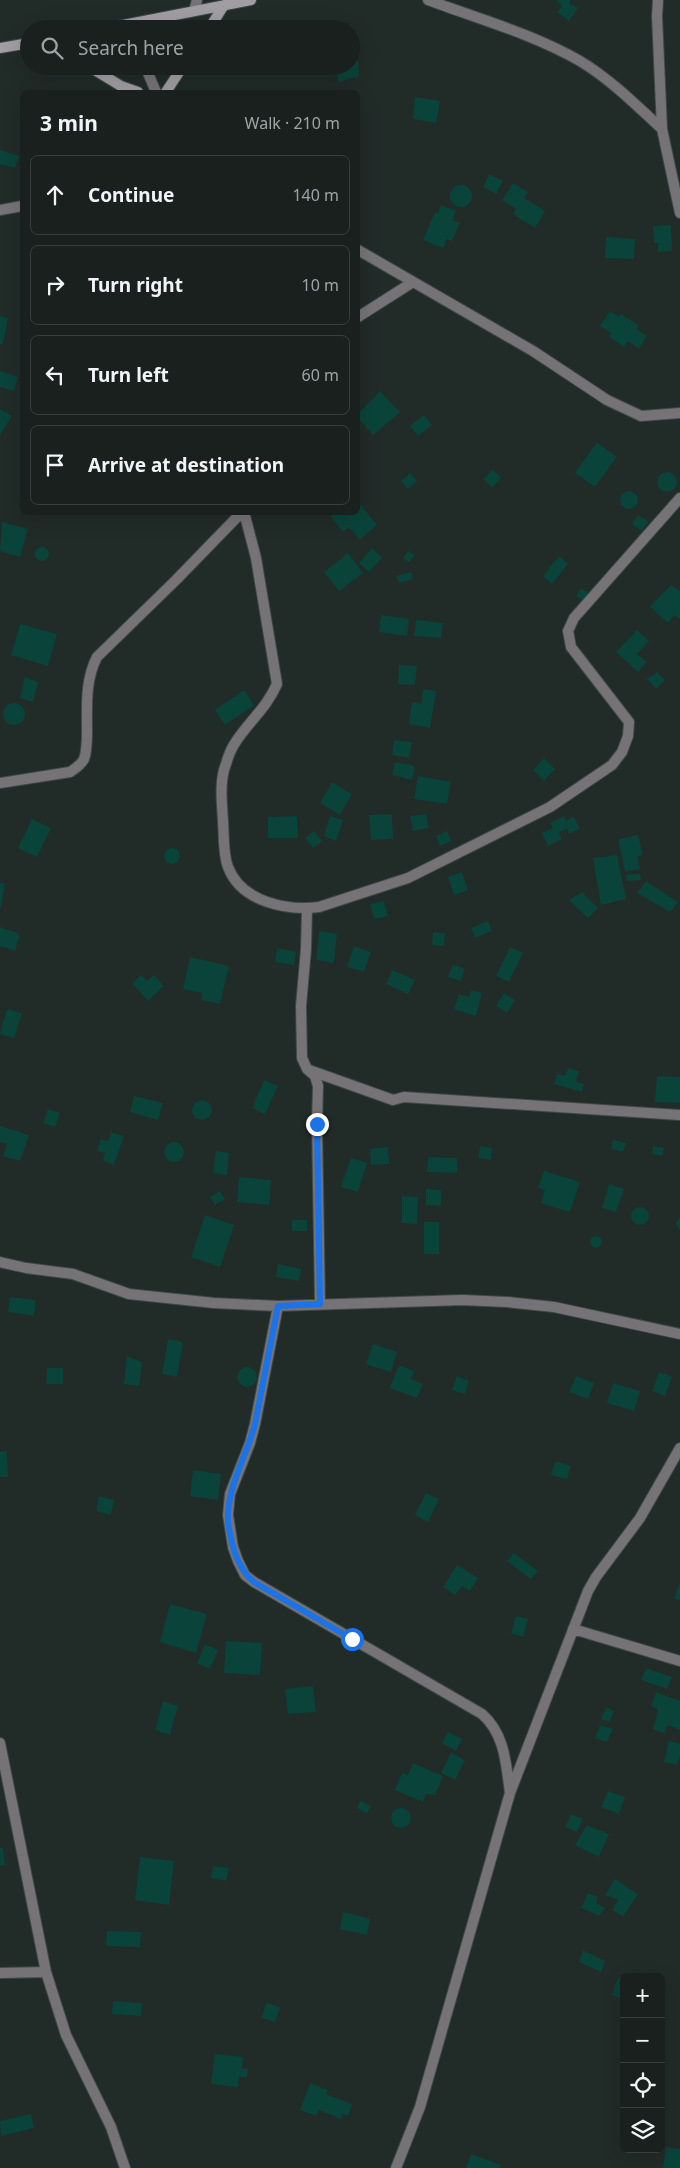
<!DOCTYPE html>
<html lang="en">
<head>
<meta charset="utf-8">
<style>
	body { margin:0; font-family:"Noto Sans",sans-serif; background:#222827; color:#f1f3f6 }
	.controls { position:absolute; right:15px; bottom:15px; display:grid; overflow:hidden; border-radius:8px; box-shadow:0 5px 20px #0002 }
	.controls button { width:45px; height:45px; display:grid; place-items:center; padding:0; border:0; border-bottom:1px solid #373e3c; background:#19201e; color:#f1f3f6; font:25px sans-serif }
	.stop { position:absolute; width:15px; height:15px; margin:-11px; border:4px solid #1a73e8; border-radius:50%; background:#fff }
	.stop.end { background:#1a73e8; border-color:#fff; box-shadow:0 1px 5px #0008 }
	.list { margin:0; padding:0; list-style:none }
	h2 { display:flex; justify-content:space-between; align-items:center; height:65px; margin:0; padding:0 20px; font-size:21px }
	h2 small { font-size:16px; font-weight:400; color:#9fa3a4 }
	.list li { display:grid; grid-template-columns:32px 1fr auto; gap:15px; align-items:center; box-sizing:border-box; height:80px; margin:0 10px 10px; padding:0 10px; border:1px solid #373e3c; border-radius:8px }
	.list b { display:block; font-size:19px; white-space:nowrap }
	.list em { font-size:16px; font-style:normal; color:#9fa3a4 }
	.icon { flex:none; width:28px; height:28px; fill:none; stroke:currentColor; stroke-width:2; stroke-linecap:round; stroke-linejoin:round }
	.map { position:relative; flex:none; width:680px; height:2168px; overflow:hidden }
	.search { position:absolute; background:#19201e; box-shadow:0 5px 20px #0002; left:20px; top:20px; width:340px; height:55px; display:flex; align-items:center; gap:12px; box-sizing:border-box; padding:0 18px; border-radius:28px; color:#9fa3a4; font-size:19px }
	.panel { position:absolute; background:#19201e; box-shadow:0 5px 20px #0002; left:20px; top:90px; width:340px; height:425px; border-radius:8px }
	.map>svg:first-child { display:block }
	.building { fill:#0a4339 }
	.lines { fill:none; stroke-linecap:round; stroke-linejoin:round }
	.street-casing { stroke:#3f4946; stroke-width:12 }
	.secondary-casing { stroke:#3f4946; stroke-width:12 }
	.street { stroke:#757376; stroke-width:10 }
	.secondary { stroke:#a09da3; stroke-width:10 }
	.route { stroke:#1a73e8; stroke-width:6 }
</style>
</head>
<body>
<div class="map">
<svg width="680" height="2168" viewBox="0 0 680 2168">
	<rect width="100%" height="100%" fill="#212b28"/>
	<!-- building -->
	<path class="building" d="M555,0H571L569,3L578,8L569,21L557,12L562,6Z
		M358,60L359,76L339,82L335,68L351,66V62Z
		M415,97L440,101L436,123L413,119Z
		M0,150L19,156L15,168L0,164Z
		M489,174L503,181L496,194L483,187Z
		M513,183L528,192L524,198L545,211L535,228L513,214L516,209L502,200Z
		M450 196a11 11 0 1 1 22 0a11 11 0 1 1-22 0Z
		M441,205L456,211L452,220L460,223L452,241L447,239L443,248L423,240L435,212L438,213Z
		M671,225L672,251L658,252V243H654L653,226Z
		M606,237L635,239L634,259L605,258Z
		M610,311L619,317L621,314L638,325L636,329L647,336L639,349L628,341L624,347L609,337L611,333L600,326Z
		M0,316L8,318L3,344H0Z
		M0,371L18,377L14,391L0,387Z
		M380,391L400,412L373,435L358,418V414Z
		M0,409L12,416L0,435Z
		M424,415L432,425L418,436L410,426Z
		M597,442L617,457L595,487L575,473Z
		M493,470L501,478L492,487L483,479Z
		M657 482a10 10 0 1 1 20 0a10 10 0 1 1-20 0Z
		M410,473L417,481L408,489L401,481Z
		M620 500a9 9 0 1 1 18 0a9 9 0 1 1-18 0Z
		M358,502L377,525L360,539L349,527L343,532L331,517L335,512H358Z
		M638,515L648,521L642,531L632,524Z
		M2,522L28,529L20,557L0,551Z
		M35 554a7 7 0 1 1 14 0a7 7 0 1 1-14 0Z
		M372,548L382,558L369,572L359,563Z
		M408,551L415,555L409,562L403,558Z
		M348,553L363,573L339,591L324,572Z
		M559,556L568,564L552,584L543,576Z
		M411,572L413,579L399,583L396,576Z
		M671,585L680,591V619L674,615L668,623L650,607Z
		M581,588L592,595L587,603L576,596Z
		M381,615L409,619L407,636L379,632Z
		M416,620L443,623L441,638L414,636Z
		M20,624L57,634L48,666L11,655Z
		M637,630L649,641L637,654L647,662L638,672L616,652Z
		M399,665L417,666L415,685L398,684Z
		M657,672L665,680L656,689L647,679Z
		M25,677L38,682L33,702L20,698Z
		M423,689L436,691L430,728L409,724L412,702L421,704Z
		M244,690L254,705L225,725L215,710Z
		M3 714a11 11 0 1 1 22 0a11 11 0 1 1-22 0Z
		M394,740L412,742L409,758L392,755Z
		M544,758L555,769L544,781L533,770Z
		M395,762L415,766L412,780L392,775Z
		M418,776L451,782L447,804L414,799Z
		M332,782L352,794L340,815L320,803Z
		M392,814L393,839L371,840L369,815Z
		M426,814L429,828L413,831L410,816Z
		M297,816L298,838H268V817Z
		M330,816L343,820L336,841L324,836Z
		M564,816L566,821L574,817L580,829L569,834L567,829L559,832L562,839L548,846L542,833L553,828L550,823Z
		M32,819L51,828L37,857L18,848Z
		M314,831L322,841L313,848L305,838Z
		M447,831L451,841L440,846L436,836Z
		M638,835L643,855L637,857L640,869L625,872L618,839Z
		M164 856a8 8 0 1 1 16 0a8 8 0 1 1-16 0Z
		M617,855L626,899L601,905L593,858Z
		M462,872L468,890L454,895L448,877Z
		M640,874L641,880L627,881L626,875Z
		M646,881L678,902L670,912L637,893Z
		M0,883L5,884L1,907H0Z
		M582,892L598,908L588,918L569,900Z
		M384,901L388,916L374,919L370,904Z
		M488,921L492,931L475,938L471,928Z
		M0,927L20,934L15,951L0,946Z
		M319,931L337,934L334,963L316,960Z
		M433,932L445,933L444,946L432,945Z
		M354,946L371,952L364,972L347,967Z
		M510,947L523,953L509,982L496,976Z
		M277,948L296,952L294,965L275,962Z
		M190,957L229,966L220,1004L201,1000L202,993L183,989Z
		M453,964L465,969L461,981L448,977Z
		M392,970L415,980L408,994L386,984Z
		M141,975L147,981L154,975L164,986L148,1001L132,983Z
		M471,990L482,993L476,1016L454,1009L459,994L469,997Z
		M504,993L515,1000L507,1013L496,1006Z
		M7,1009L22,1013L14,1038L0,1034Z
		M568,1068L579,1071L576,1082L584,1084L582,1092L554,1084L557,1074L565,1076Z
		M657,1076L680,1077V1103L655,1102Z
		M264,1080L278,1086L265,1114L252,1108Z
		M134,1096L163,1103L158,1120L130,1112Z
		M192 1110a10 10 0 1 1 20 0a10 10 0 1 1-20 0Z
		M48,1109L60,1113L55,1127L43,1123Z
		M0,1126L29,1135L20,1161L3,1156L7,1144L0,1142Z
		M111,1132L124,1136L114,1165L103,1161L105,1153L97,1151L101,1139L108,1141Z
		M613,1140L626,1143L623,1152L611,1149Z
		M164 1152a10 10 0 1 1 20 0a10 10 0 1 1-20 0Z
		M480,1146L492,1148L491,1160L478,1158Z
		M653,1146L664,1148L662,1156L652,1154Z
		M388,1147L389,1164L371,1165L370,1149Z
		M216,1151L229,1153L227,1175L213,1173Z
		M428,1157L457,1158V1173L427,1172Z
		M351,1158L367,1163L358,1192L341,1187Z
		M544,1171L580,1182L570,1212L541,1203L545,1190L538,1188Z
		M239,1177L271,1180L269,1205L237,1202Z
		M609,1184L624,1189L616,1212L602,1208Z
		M426,1189L441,1190V1206L426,1205Z
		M220,1191L225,1199L215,1205L210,1197Z
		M402,1196L418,1197L417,1224L402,1223Z
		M631 1216a9 9 0 1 1 18 0a9 9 0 1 1-18 0Z
		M205,1215L234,1225L220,1267L191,1257Z
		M680,1217V1230L675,1224Z
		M292,1220H307V1231H292Z
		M424,1222H439V1254H424Z
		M590 1242a6 6 0 1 1 12 0a6 6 0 1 1-12 0Z
		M278,1264L301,1269L299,1281L276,1277Z
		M10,1297L36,1300L34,1316L8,1312Z
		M168,1339L183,1342L177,1377L162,1374Z
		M373,1344L397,1352L391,1372L366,1364Z
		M127,1356L142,1362L139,1386L124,1384Z
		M399,1365L414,1371L411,1379L423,1384L417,1398L390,1388Z
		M237 1377a10 10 0 1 1 20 0a10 10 0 1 1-20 0Z
		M47,1368H63V1384H46Z
		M659,1372L672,1377L665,1396L652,1391Z
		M457,1376L469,1381L465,1394L452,1390Z
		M576,1376L594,1383L588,1399L569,1392Z
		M613,1383L640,1391L634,1411L607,1403Z
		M7,1451L8,1477H0V1452Z
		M555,1461L571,1466L567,1479L551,1475Z
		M193,1470L221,1474L218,1500L190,1496Z
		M426,1493L439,1499L428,1522L415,1515Z
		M99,1496L114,1500L111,1515L96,1511Z
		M514,1553L538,1571L531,1579L507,1561Z
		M457,1565L478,1578L470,1591L462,1586L455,1595L443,1587Z
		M680,1582V1600L674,1599Z
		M170,1604L207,1614L196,1653L160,1642Z
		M516,1616L528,1619L523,1637L511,1633Z
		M226,1641L262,1643L260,1675L224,1673Z
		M205,1644L218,1650L210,1669L197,1663Z
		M646,1668L672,1677L667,1689L641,1680Z
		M313,1686L316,1712L288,1714L285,1689Z
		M656,1692L680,1701V1730L668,1725L664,1733L653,1729L658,1710L651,1706Z
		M163,1701L178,1706L170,1735L155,1730Z
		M606,1707L614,1711L609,1722L601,1719Z
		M600,1725L613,1729L607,1742L595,1738Z
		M448,1732L462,1739L456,1751L442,1743Z
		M669,1741L680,1744V1756L677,1765L664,1762Z
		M451,1753L465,1760L455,1780L441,1773Z
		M413,1763L443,1776L435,1795L426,1794L423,1802L395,1790L402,1773L408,1775Z
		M608,1791L625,1797L619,1814L601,1807Z
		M360,1801L371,1806L367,1813L357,1808Z
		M391 1818a10 10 0 1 1 20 0a10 10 0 1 1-20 0Z
		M571,1814L583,1819L577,1832L565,1827Z
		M587,1825L609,1834L599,1857L575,1845Z
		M0,1848H3L5,1865H0Z
		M140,1857L174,1861L169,1905L135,1900Z
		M213,1866L229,1868L226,1881L211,1878Z
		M615,1879L638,1894L623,1917L612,1910L618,1900L605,1895Z
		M588,1893L598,1897L596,1903L605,1908L599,1916L581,1908Z
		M343,1912L370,1919L367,1935L340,1929Z
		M107,1931L141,1932L140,1947L106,1946Z
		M583,1950L605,1961L601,1972L579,1962Z
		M618,1977L624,1980L623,1999L612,1995Z
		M113,2001L142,2003L141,2016L112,2014Z
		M266,2003L280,2007L275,2022L262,2018Z
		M215,2054L243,2057L242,2068L248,2069L247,2077H239L238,2087L211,2084Z
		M310,2083L328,2090L326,2094L352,2104L348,2116L342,2114L341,2119L319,2110L316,2116L300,2110Z
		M31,2114L34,2128L1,2136L0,2121Z
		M666,2147L680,2149V2168H663Z
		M471,2154L501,2165L500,2168H466Z"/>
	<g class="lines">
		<!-- street casing -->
		<g class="street-casing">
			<path id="street" d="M428,0C479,19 533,34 580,61C610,79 636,105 662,129
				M658,0L657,16L662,129L680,213
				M194,11L197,0
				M145,66L156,92
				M0,210L22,206
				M358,250L533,351L607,400L641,416L680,413
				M358,317L413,282
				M244,512L256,558L277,684C266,709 249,721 235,743C231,749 228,757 226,764C219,781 222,804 223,821C224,835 223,854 228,867C241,902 287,911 319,907L408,878L550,807L612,765L622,752L628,736L629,722L571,647L568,631L574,618L680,498
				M0,783L70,772C76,768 81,765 84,759C87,751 87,741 87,732C87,706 85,680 97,657L176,580L242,512
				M307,908L306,949L301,1006L302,1058L307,1069L315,1076L318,1086L317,1124L320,1304
				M309,1070L393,1100L404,1097L680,1115
				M0,1262L26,1268L73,1274L129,1294L214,1303L278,1306L462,1300L507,1302L554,1307L680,1334
				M278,1306L255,1424L250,1443L230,1494L228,1515L233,1547L238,1561L245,1575L254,1582L482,1714C505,1734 506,1764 510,1793L588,1591L596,1577L640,1518L680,1448
				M573,1629L680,1661
				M0,1743L46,1972L66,2035L111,2127L125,2168
				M0,1973L46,1972
				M396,2168L420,2107L510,1793"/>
		</g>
		<!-- secondary casing -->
		<g class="secondary-casing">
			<path id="secondary" d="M103,29L251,0
				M209,29L224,5
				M0,48L29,43
				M88,66L121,86L138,92
				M166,92L183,66"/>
		</g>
		<!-- street -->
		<use href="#street" class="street"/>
		<!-- secondary -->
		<use href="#secondary" class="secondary"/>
	</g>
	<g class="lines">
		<!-- route -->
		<path class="route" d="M317,1124L320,1304L278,1306L255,1424C247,1454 230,1482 228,1513C227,1523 230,1533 232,1543C236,1559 242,1572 254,1582L352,1639"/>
	</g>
</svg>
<div class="controls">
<button>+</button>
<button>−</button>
<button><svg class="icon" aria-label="locate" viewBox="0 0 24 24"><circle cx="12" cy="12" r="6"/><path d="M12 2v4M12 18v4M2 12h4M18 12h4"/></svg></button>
<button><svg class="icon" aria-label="layers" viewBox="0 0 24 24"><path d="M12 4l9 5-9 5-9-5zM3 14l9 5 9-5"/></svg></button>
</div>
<div class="stop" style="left:352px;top:1639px"></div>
<div class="stop end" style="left:317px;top:1124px"></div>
<div class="search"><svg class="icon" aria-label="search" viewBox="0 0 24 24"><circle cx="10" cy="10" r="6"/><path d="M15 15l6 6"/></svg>Search here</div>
<section class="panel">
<h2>3 min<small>Walk · 210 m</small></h2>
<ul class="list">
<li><svg class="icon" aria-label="ahead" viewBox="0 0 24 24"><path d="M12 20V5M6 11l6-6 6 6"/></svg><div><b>Continue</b></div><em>140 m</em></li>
<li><svg class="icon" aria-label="right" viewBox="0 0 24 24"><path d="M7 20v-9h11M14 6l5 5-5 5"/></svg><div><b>Turn right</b></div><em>10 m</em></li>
<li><svg class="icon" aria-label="left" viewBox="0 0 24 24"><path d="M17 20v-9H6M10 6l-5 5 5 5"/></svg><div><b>Turn left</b></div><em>60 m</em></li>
<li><svg class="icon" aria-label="arrive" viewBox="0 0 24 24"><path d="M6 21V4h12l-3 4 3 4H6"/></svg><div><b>Arrive at destination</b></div></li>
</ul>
</section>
</div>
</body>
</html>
